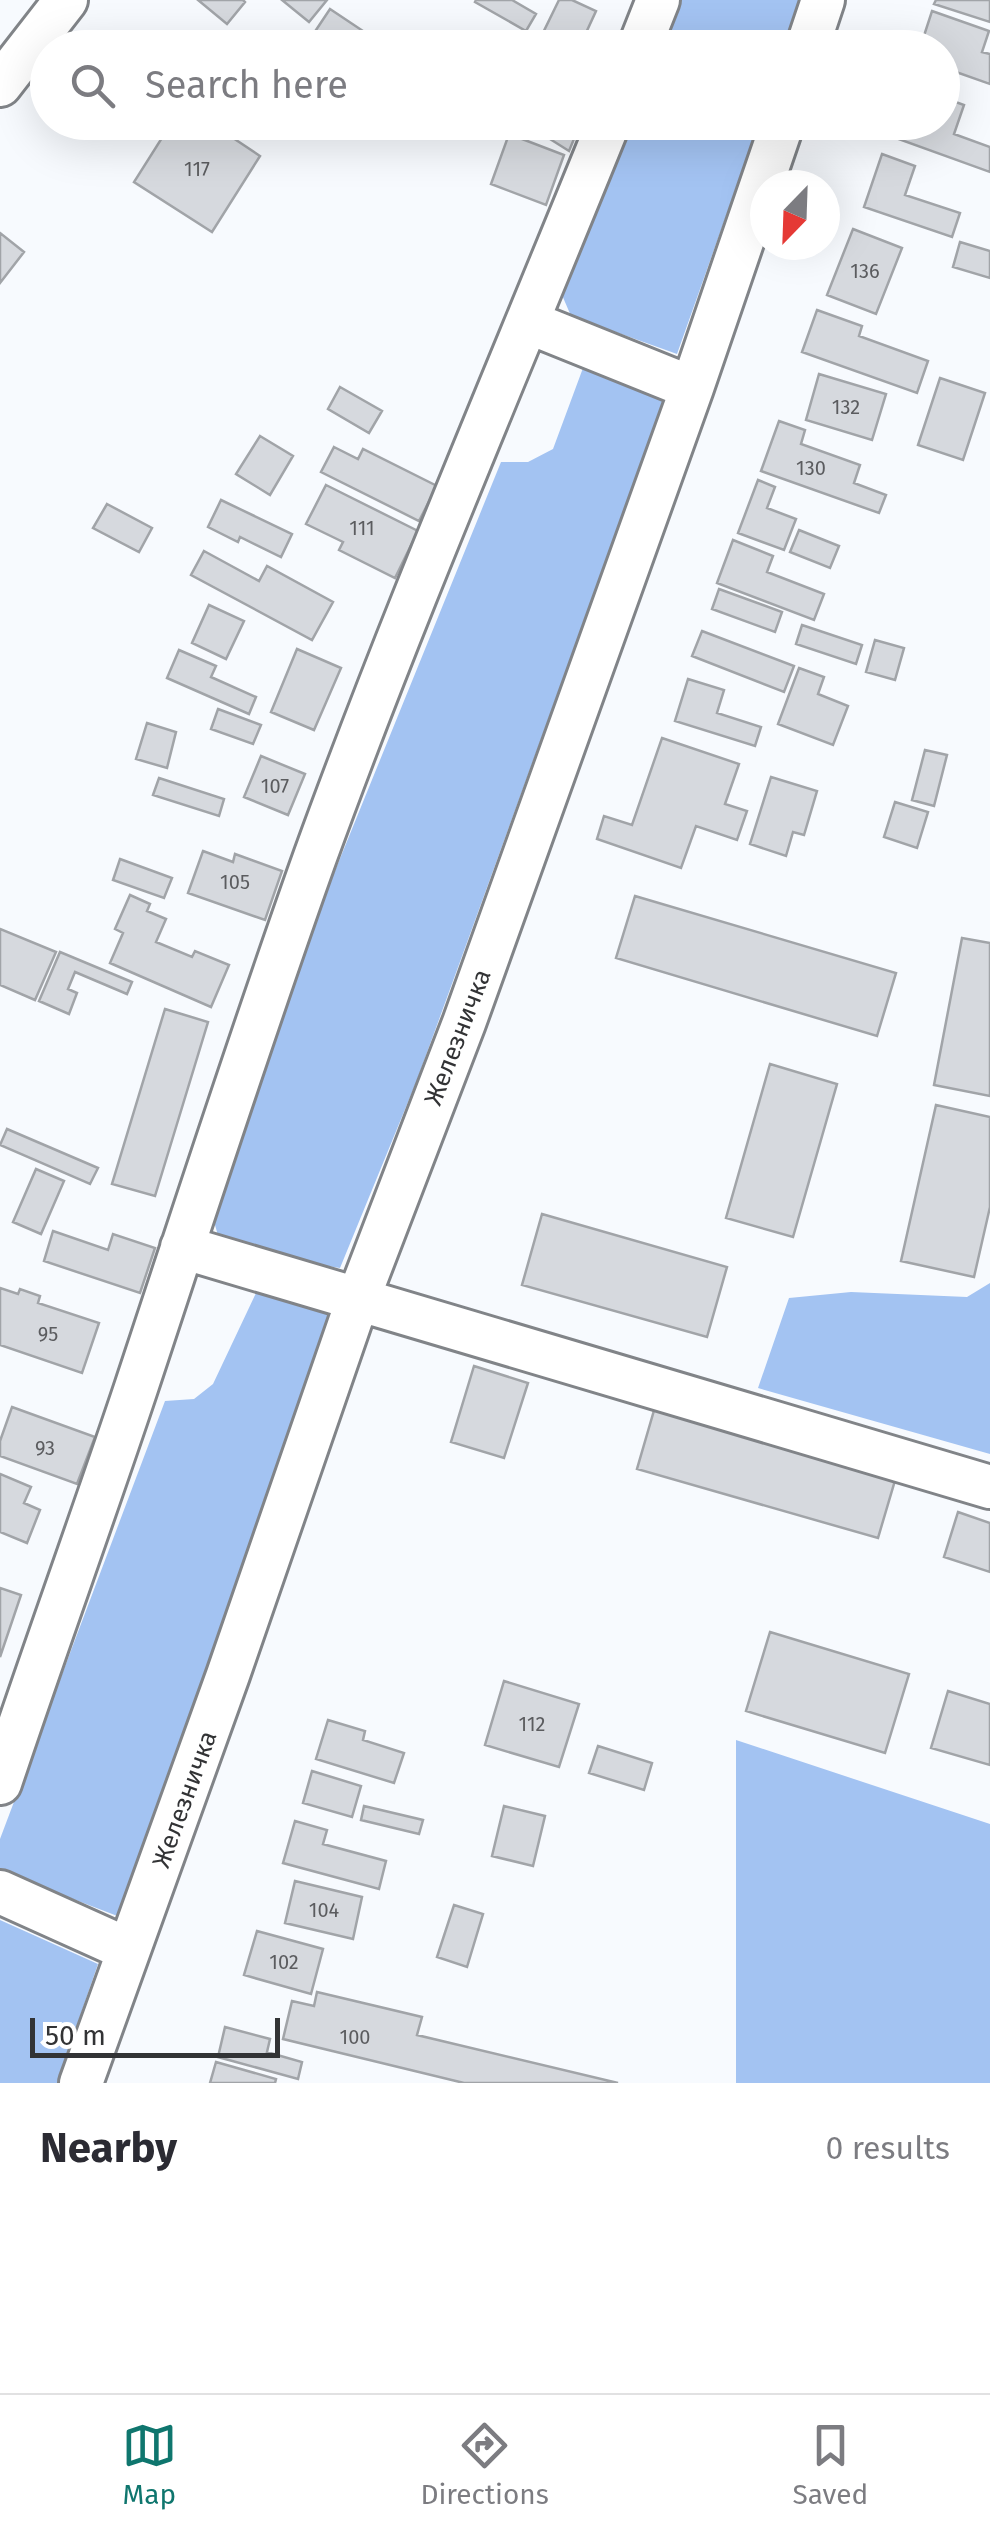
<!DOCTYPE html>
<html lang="en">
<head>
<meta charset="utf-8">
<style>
	body { margin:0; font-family:"Fira Sans",sans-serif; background:#f7f7f7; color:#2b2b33 }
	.compass { position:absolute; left:750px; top:170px; width:90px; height:90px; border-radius:50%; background:#fff; box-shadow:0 10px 40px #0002; rotate:203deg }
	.scale { position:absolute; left:30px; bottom:25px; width:250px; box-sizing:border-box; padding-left:10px; border:5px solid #323335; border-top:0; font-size:28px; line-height:35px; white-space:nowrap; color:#323335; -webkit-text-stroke:8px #fff; paint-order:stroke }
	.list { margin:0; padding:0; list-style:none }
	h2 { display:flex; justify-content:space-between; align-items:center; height:130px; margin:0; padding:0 40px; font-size:42px }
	h2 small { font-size:32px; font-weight:400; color:#7c7c81 }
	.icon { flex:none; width:55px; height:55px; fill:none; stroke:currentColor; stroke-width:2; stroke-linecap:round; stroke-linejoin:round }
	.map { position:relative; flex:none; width:990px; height:2083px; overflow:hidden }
	.search { position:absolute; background:#fff; box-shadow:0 10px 40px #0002; left:30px; right:30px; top:30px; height:110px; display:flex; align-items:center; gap:25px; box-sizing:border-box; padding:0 35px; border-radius:55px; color:#7c7c81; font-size:38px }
	.sheet { height:310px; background:#fff }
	nav { display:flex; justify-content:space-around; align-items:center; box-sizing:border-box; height:140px; border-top:2px solid #e1e1e2; background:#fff; font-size:28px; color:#7c7c81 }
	nav a { display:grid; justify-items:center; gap:5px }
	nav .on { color:#0f766e }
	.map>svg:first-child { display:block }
	.forest { fill:#a3c3f2 }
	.building { fill:#d6d9de; stroke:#a1a4a8; stroke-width:2.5 }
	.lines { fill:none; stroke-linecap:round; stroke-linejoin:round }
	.minor-casing { stroke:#818488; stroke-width:48 }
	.minor { stroke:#fff; stroke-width:42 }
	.labels { text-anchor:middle; stroke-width:8; stroke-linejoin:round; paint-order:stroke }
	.number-label { font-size:20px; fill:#5b5c5f }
	.street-label { font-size:25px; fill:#323335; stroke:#fff }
</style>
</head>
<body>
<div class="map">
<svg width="990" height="2083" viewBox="0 0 990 2083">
	<rect width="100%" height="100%" fill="#f7fafe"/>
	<!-- forest -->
	<path class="forest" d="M679,0H801L785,47L660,48Z
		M629,123H759L677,354L571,316L562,295L575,252Z
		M583,368L665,398L417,1080L340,1268L265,1256L219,1239L213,1218L311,930L501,462H528L553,449Z
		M990,1283V1454L758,1388L789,1298L851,1292L967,1297Z
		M256,1293L334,1315L120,1917L0,1871V1839L165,1401L194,1399L213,1384Z
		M736,1740L990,1824V2083H736Z
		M0,1920L98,1964L57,2083H0Z"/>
	<!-- building -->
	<path class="building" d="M198,0H243L245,2L227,24Z
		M282,0H327L309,22Z
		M476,0H512L536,14L526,31L475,2Z
		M559,0H572L596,11L579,48H552L539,41Z
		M936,0H990V22L934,4Z
		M330,9L372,37L365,48H304Z
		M932,11L989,31L982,52L990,54V84L942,67V48H920Z
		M942,97L964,105L954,134L990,147V172L893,137L898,122H942Z
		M172,122H209L260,156L212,232L134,182Z
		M523,122H581L569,151Z
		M509,134L564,155L546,205L491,184Z
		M882,154L915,166L905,195L960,213L952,237L864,207Z
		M853,229L902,248L876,314L827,295Z
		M0,233L24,252L0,283Z
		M960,242L990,251V278L953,267Z
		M817,310L862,326L859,336L928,361L917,393L802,352Z
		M819,374L886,394L872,440L806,420Z
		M940,378L985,393L963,460L918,445Z
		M340,387L382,411L369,433L328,409Z
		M779,421L805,430L801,444L860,465L854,483L886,495L879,513L761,471Z
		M260,436L293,456L270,495L236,474Z
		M334,447L358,459L363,449L437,486L419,521L321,472Z
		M758,480L775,487L767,508L796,519L784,550L738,533Z
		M326,485L418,531L395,578L339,550L343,542L306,524Z
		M221,500L292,534L281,557L240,537L238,542L208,527Z
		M107,504L152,528L139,552L93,528Z
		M799,530L839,546L830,568L790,552Z
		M733,540L773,556L767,572L824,594L814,620L717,583Z
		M204,551L259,581L267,566L333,602L312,640L191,575Z
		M719,589L782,612L775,632L712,609Z
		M209,605L244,621L226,659L192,643Z
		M802,625L862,645L856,664L796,644Z
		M702,631L794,666L784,692L692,656Z
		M875,640L904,648L895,680L866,672Z
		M297,649L341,668L314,730L271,712Z
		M179,650L216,666L211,677L256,697L249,714L167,678Z
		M799,668L824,677L818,694L848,706L833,745L778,724Z
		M688,679L724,690L717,713L761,727L755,746L675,721Z
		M218,709L261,725L253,744L211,729Z
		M147,723L176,732L167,768L136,759Z
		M662,738L739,764L725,804L747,811L737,840L696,826L681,868L597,839L604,816L632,825Z
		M925,750L947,755L934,806L912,800Z
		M261,756L305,774L288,815L244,797Z
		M771,777L817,791L804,835L793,832L786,856L750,844Z
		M159,778L224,799L219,816L153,795Z
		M895,802L928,812L917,848L884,837Z
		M203,851L233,862L235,854L282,871L265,920L188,893Z
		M120,859L172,878L164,898L113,880Z
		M130,895L150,904L147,911L166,919L156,942L192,957L195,951L229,965L211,1007L110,963L123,933L115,929Z
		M635,896L896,973L877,1036L616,958Z
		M0,929L56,952L35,1000L0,985Z
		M962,938L990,943V1096L934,1085Z
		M60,952L132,982L127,994L75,972L68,989L77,993L69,1014L39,1001Z
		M165,1009L208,1022L155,1196L112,1184Z
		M770,1064L837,1084L793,1237L726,1218Z
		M936,1105L990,1117V1207L974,1277L901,1261Z
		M7,1129L98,1168L90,1184L0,1145Z
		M36,1169L64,1181L41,1234L13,1222Z
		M542,1214L727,1267L707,1337L522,1285Z
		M53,1231L108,1250L113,1234L155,1248L140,1293L44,1261Z
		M0,1288L18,1294L20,1289L40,1296L38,1303L99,1323L82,1373L0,1345Z
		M474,1366L528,1383L504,1458L451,1442Z
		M12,1407L95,1437L77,1484L0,1456V1441Z
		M655,1407L896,1477L878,1538L637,1469Z
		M0,1474L31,1487L24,1503L40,1510L27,1543L0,1532Z
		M958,1512L990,1523V1572L944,1557Z
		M0,1588L21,1595L0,1657Z
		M770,1632L909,1674L885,1753L746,1711Z
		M504,1681L579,1704L559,1767L485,1745Z
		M948,1691L990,1704V1765L931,1748Z
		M328,1720L365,1731L363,1740L404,1753L394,1783L316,1759Z
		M598,1746L652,1763L644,1790L589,1773Z
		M312,1771L361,1786L352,1817L303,1803Z
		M364,1806L423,1820L419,1834L361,1820Z
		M504,1806L545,1816L533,1866L492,1856Z
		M295,1821L327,1830L323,1844L386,1861L379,1889L283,1863Z
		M295,1881L362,1897L353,1939L285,1923Z
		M454,1905L483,1914L467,1967L437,1957Z
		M257,1931L323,1949L311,1994L244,1975Z
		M317,1992L422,2017L417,2035L618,2083H464L283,2039L292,2001L314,2006Z
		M225,2027L270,2039L267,2052L302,2062L298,2079L218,2057Z
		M216,2062L276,2079L275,2083H210Z"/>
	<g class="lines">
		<!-- minor casing -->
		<g class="minor-casing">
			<path id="minor" d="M639,48L658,0
				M807,48L823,0
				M0,85L66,0
				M528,322L692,388
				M182,1247L990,1487
				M0,1783C44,1651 92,1520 136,1388C195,1210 252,1033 315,857C405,609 510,367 609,122
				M0,1892L129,1950
				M81,2083L228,1675L358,1299L464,1023L692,388L783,122"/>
		</g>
		<!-- minor -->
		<use href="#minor" class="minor"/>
	</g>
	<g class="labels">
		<!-- number labels -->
		<g class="number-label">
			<text x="197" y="176">117</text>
			<text x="865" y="278">136</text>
			<text x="846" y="414">132</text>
			<text x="811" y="475">130</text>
			<text x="362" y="535">111</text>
			<text x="275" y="793">107</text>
			<text x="235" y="889">105</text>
			<text x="48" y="1341">95</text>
			<text x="45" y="1455">93</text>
			<text x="532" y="1731">112</text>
			<text x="324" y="1917">104</text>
			<text x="284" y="1969">102</text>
			<text x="355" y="2044">100</text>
		</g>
		<!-- street labels -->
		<g class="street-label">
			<text transform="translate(457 1037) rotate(-69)" y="9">Железничка</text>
			<text transform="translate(184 1799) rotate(-70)" y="9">Железничка</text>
		</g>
	</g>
</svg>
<svg class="compass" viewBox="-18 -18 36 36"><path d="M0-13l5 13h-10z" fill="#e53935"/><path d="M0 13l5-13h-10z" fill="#7c7c81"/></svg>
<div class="scale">50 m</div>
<div class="search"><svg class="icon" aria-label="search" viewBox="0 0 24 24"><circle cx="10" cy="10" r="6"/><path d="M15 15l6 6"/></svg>Search here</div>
</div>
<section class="sheet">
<h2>Nearby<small>0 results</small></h2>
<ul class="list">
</ul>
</section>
<nav>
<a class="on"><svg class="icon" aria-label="map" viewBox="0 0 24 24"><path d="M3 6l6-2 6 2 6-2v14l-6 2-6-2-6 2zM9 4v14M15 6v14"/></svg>Map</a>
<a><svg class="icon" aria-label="directions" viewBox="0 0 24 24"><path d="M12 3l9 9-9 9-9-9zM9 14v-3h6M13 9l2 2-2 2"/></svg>Directions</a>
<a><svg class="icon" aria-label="saved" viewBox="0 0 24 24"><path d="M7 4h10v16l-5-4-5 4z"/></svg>Saved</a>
</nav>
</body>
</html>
